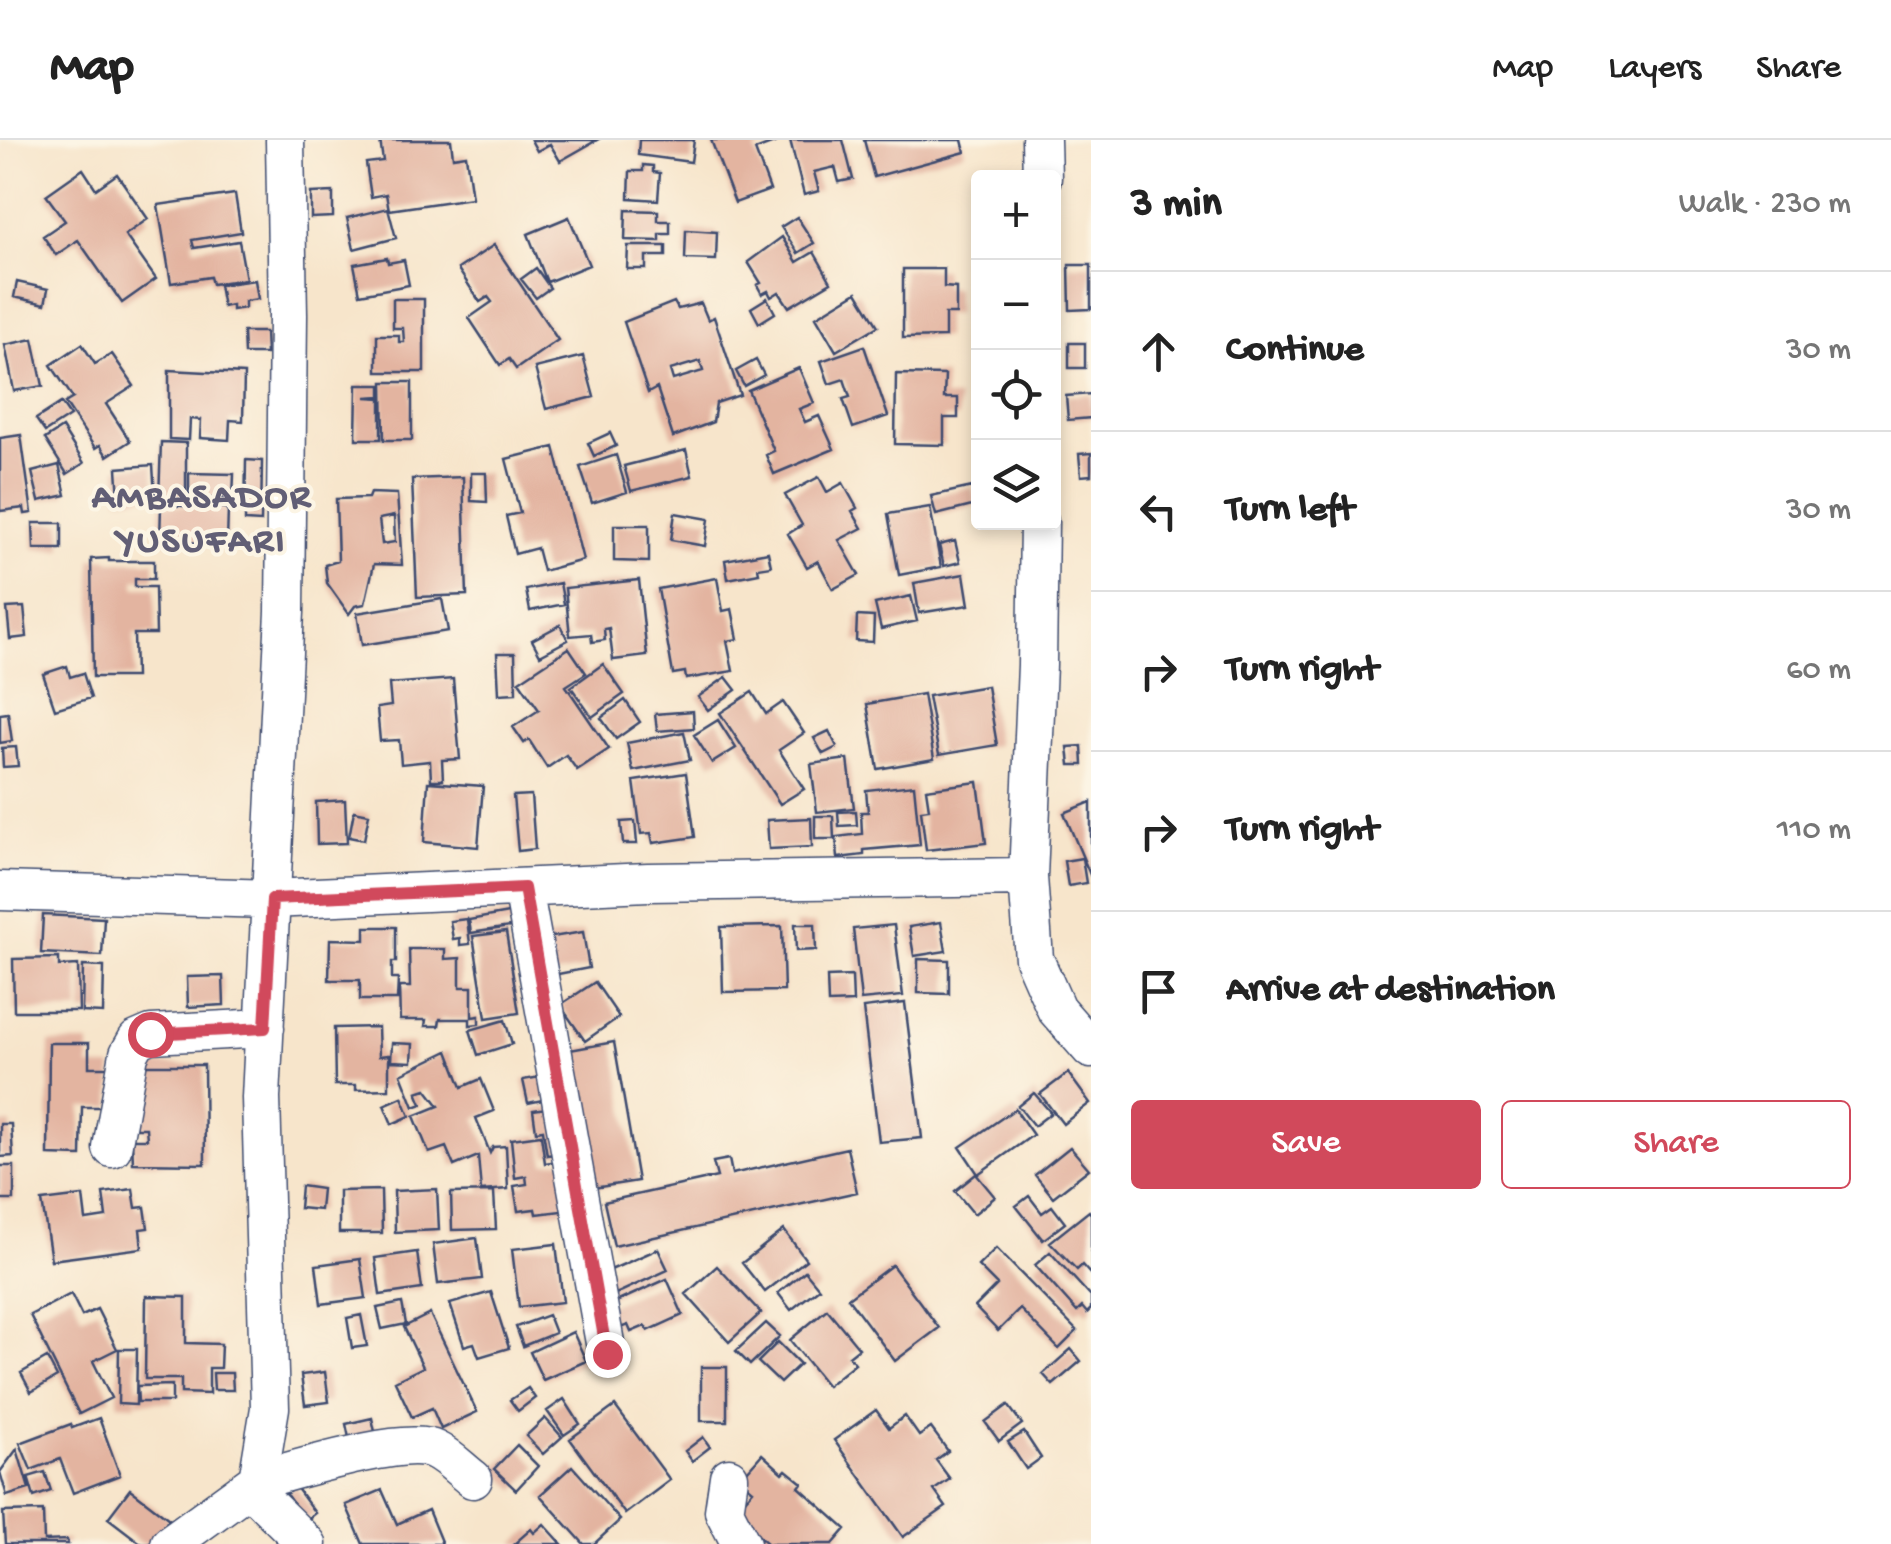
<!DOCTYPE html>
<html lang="en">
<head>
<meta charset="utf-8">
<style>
	body { margin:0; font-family:"Gochi Hand",sans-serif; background:#f2f2f2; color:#222 }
	.controls { position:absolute; right:30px; top:30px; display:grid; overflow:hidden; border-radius:10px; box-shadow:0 5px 15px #0003 }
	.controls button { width:90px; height:90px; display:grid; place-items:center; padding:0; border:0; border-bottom:2px solid #e0e0e0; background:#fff; color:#222; font:50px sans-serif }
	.stop { position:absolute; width:30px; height:30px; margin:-22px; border:8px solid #d1495b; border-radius:50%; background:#fff }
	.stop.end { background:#d1495b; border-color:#fff; box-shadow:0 2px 10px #0008 }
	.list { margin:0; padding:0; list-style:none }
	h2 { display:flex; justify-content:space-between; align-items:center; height:130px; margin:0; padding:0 40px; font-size:42px }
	h2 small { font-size:32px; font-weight:400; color:#767676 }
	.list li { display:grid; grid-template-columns:65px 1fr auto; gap:30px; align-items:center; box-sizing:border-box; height:160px; padding:0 40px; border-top:2px solid #e0e0e0 }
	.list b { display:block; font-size:38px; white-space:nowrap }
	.list em { font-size:32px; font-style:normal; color:#767676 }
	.actions { display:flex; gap:20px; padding:30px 40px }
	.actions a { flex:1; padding:22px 0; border:2px solid #d1495b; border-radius:10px; text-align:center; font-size:35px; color:#d1495b }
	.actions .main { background:#d1495b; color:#fff }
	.icon { flex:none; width:55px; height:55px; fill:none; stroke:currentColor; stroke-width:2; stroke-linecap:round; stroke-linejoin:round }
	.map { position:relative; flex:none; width:1091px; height:1404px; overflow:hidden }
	header { display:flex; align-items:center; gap:60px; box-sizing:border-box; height:140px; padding:0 50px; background:#fff; border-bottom:2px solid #e0e0e0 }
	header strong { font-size:48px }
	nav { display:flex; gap:55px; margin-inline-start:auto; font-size:35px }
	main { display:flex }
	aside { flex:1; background:#fff }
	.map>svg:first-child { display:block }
	.building { fill:#e3b4a0; fill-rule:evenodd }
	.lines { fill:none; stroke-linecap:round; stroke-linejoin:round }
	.minor-casing { stroke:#3c4a6e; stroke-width:41 }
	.minor { stroke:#fff; stroke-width:38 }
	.route { stroke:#d1495b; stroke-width:12 }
	.labels { text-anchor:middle; stroke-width:8; stroke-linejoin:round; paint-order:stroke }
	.district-label { font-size:38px; font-weight:bold; letter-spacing:2.5px; fill:#615e75; stroke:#fcf5e5 }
</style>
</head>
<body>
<header>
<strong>Map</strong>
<nav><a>Map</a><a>Layers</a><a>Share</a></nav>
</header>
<main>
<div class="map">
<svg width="1091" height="1404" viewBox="0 0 1091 1404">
	<rect width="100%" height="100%" fill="#fcf5e5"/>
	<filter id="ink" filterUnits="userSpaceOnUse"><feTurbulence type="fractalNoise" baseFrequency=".01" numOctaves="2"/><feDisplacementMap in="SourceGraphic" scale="20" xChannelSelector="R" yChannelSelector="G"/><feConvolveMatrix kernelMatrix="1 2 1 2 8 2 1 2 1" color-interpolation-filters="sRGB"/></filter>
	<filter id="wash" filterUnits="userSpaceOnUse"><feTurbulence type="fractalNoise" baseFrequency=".0048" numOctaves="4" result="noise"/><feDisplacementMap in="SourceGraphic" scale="40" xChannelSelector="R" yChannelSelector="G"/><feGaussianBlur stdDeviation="2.25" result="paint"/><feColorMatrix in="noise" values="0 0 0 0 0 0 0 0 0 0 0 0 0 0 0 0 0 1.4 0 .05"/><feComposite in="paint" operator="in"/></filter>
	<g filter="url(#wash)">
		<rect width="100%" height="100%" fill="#f7e5cb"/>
		<g id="blocks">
			<!-- building -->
			<path class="building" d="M380,0H451L453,17L466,15L472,58L389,70L386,54L371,57L366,23L383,21Z
				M531,0H597L560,21L550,4L537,11Z
				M639,0H694L691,22L638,15Z
				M711,0H782L755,10L770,50L735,63Z
				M790,0H843L853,39L839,42L835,27L814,32L819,51L804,55Z
				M864,0H962L965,12L874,37Z
				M643,25L653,26V32L660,33L658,60L629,58L630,31H643Z
				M83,29L96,49L117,34L148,79L125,95L156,139L122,163L78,100L56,115L43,96L65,81L46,55Z
				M333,52V77L311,78V53Z
				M235,54L241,92L192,100L194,108L239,101L246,139L212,144L210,137L171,143L158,65Z
				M388,68L396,98L354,109L347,78Z
				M626,70L658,71V81H670V94H660V101L625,100Z
				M569,77L589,125L547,142L528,94Z
				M797,77L814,103L798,113L781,87Z
				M686,90L717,92L716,120L685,119Z
				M782,97L797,122L814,112L831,142L789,167L779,152L771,157L768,151L762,154L757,145L761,143L748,122Z
				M494,105L558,200L516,229L509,219L500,225L469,178L492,162L488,157L480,162L458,129Z
				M628,106H666V116H646V129H627Z
				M387,118L388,123L404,120L409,145L360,154L354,124Z
				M1069,125H1091V169L1070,170Z
				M536,128L550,148L536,158L521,139Z
				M903,129H944V147L956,148V174H945V197L903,198Z
				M255,140L258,159L245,161V168L232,170V165L223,167L219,145Z
				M17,142L48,149L45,164L14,157Z
				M857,152L878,186L836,211L816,177Z
				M767,158L775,173L759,183L751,168Z
				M393,159H424V232H377V195H399V202H404L403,188H393Z
				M674,162L678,169L701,163L708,180L714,177L740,255L716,263L713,282L673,297L657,248L648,253L624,182ZM700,221L703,231L673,240L670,230Z
				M243,192H265L266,214H244Z
				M33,199L43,246L14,251L5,205Z
				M1069,203H1085V228H1069Z
				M82,204L95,224L112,214L134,246L106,264L130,301L107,316L100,305L95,308L65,263L73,258L51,225Z
				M864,206L888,276L853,288L843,259L850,257L844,239L829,244L821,221Z
				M583,216L594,257L546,269L535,228Z
				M756,220L764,235L744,246L736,231Z
				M799,228L814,263L799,269L805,282L819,276L834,309L774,334L766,315L774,311L748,250Z
				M169,230L244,234L243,281L230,280L229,300L200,298L201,280L190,279L189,300L169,299Z
				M896,234L945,235L944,258H958V278H944V305L895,304Z
				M383,242H412V300H384Z
				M357,245H381V256L366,257L381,258V299H356Z
				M1091,254V278L1068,280L1066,256Z
				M61,263L70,276L45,292L36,279Z
				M62,288L84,323L67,334L45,299Z
				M610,293L616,306L594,316L588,303Z
				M21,295L32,373L25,374L24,368L0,371V298Z
				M161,302L186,303V360L159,359Z
				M554,307L583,420L543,431L537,408L515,414L506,376L520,373L506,319Z
				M686,310L692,336L631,351L624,326Z
				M1091,313V335L1081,336L1079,314Z
				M616,315L627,352L592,363L580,327Z
				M246,320L262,321L261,382L245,381Z
				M59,325L66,355L39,361L32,332Z
				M153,325L155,356L119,359L117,328Z
				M189,333L234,334L233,359L189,358Z
				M471,333H486L487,362L471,361Z
				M463,337L467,455L417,457L412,339Z
				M819,337L827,352L843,343L857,368L852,371L862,388L839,400L859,435L833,449L818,421L807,427L788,394L802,385L785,355Z
				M972,347L976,365L936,375L931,356Z
				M370,353L397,354L402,425L374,424L365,464L355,466L349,474L327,443L325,425L338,421L336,359L368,358ZM394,376L395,402L382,404L379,379Z
				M161,365L228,368L227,404L160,401Z
				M930,367L941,427L899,435L888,374Z
				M675,373L709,379L705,406L671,400Z
				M33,383H62V409H34Z
				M614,385H649V422L614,421Z
				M955,401L960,422L944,426L939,405Z
				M768,412L771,426L758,428L759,433L728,439L725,420Z
				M109,418V421H154V439H135V447H155L156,494H134L135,537H93L91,419Z
				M964,434L969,465L919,473L914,443Z
				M717,438L723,471L732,469L738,499L727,501L733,531L686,539L685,532L673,534L658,449Z
				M639,440L647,516L613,520L609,488L604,489L605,500L592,502L591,494L570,496L565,448Z
				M560,443L564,464L530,471L526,450Z
				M911,456L917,481L881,489L875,464Z
				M442,459L448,491L362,505L357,473Z
				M24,467L27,497L10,499L7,468Z
				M857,476L874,477L873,502L856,501Z
				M560,485L568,500L540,515L532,500Z
				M569,508L586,533L566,546L609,609L577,630L566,615L547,628L529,600L524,603L513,587L539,570L519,541Z
				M497,513H515L516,553L499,554Z
				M603,524L624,554L592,577L571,547Z
				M67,526L70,537L83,533L91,558L55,569L43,534Z
				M726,537L736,550L708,570L698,557Z
				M453,539L460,619L442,620L443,640H431L430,621L401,624L399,600L380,601L377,568L391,566L389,544Z
				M987,546L997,605L939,615L928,556Z
				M752,552L766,574L783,562L804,593L779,610L804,649L780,664L720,573Z
				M923,554L934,619L878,629L867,564Z
				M625,560L640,582L616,599L601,578Z
				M693,571L694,588L657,591L655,574Z
				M8,573L12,601L0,603V574Z
				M718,580L736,608L712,623L694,595Z
				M829,591L837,607L823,614L814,598Z
				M684,592L690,620L633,631L627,603Z
				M1082,606L1083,625H1070L1068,607Z
				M16,607L18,626L3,627L2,608Z
				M848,619L854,668L817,672L811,624Z
				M686,633L695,697L653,703L651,693L641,694L634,641Z
				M428,642L483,646L478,707L424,702Z
				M978,642L986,703L926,710L921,670L929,669L926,649Z
				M914,645L920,705L864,710V715L838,718L836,697L862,694L861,672H868L866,650Z
				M531,655L535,709L518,711L513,656Z
				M345,660L347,703L317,704L316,662Z
				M1091,662V737L1064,673Z
				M354,671L369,674L364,700L349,697Z
				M856,671L857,685L839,686L838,672Z
				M815,676H833L834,699H815Z
				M811,678L812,707L769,709L767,680Z
				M635,681L637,704H623L621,682Z
				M1082,718L1086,743L1068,746L1064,721Z
				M514,772L516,786L471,793L469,780Z
				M43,775L104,778L102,816L41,813Z
				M467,779L470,804L460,805V798L453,799L450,781Z
				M941,782L946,811L914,816L909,787Z
				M795,784H815L816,810L796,811Z
				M894,785L903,856L861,860L853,789Z
				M782,786L784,851L723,852L721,787Z
				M365,787H396V822H392V839H398L397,860H360V840H329L330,799L365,800Z
				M506,792L519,873L486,878L473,796Z
				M583,792L589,828L553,835L546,798Z
				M409,809H445V819L460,818V847H472V877L479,876V884L470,885V879H440L439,886H425L426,880H400L399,847H410Z
				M59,818V826L78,825L79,871H14L13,819Z
				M918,819L949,820V854L918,853Z
				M83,826L104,827L103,873L82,872Z
				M223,836L224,865L188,867L187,837Z
				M852,836L853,862L828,863L827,837Z
				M595,842L619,877L585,901L560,865Z
				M905,863L922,998L879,1002L863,868Z
				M505,880L512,904L478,915L470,890Z
				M378,887L379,916L389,915V949L356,950V945H335L334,888Z
				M614,902L638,1041L593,1048L570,910Z
				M49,903H89V927H112L111,967H82L81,1016L48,1015Z
				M392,903L413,904L412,922L391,921Z
				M448,911L462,947L481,939L494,971L476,978L490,1013L493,1007L506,1006L508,1049L481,1051L478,1016L454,1026L446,1007L429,1013L414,976L439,966L426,949L417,952L422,964L414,967L401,934Z
				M135,925H204L205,1024L133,1023L132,999H147L146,988H135V957L140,958Z
				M1068,933L1090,963L1063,984L1040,954Z
				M546,936L552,958L528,963L523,940Z
				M1034,953L1051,973L1034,986L1018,966Z
				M402,957L410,976L392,984L384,965Z
				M554,967L561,1013L547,1015L543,990L536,991L533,970Z
				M1015,969L1033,995L978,1034L960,1007Z
				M0,984H11L13,1016L0,1017Z
				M541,995L545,1023L564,1020L570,1070L536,1074L535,1069L518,1071L514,1046L527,1044L526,1036L515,1038L511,999Z
				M1070,1007L1089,1029L1053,1057L1035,1035Z
				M847,1008L857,1052L614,1106L604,1062L717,1037L713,1022L729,1019L732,1034Z
				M0,1026H14V1060H0Z
				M976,1034L995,1057L974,1074L955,1051Z
				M301,1046L322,1049L320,1070L299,1068Z
				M133,1049L136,1068L145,1067L148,1088L140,1089L142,1108L51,1120L42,1061L83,1056L86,1080L106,1077L103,1053Z
				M437,1049L439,1090L395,1092L394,1051Z
				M381,1050L382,1093H339V1051Z
				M494,1052L496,1089L452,1090L451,1053Z
				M1029,1056L1042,1073L1052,1066L1065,1083L1043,1100L1016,1066Z
				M1089,1071L1091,1074V1135L1082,1125L1077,1130L1050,1102Z
				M784,1090L806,1120L765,1152L742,1123Z
				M477,1098L482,1139L438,1144L433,1104Z
				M556,1104L563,1162L519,1167L512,1109Z
				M996,1108L1077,1191L1059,1209L1020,1169L998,1191L975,1167L997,1145L978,1126Z
				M658,1109L668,1130L607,1158L597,1136Z
				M417,1112L422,1149L380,1155L375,1118Z
				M1050,1112L1091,1157V1169L1087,1173L1082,1167L1077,1172L1035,1125Z
				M360,1119L366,1158L321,1164L316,1125Z
				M892,1125L939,1188L895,1221L848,1158Z
				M717,1126L761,1173L729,1202L686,1154Z
				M805,1131L819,1148L791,1170L778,1153Z
				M667,1139L683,1175L648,1191L645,1186L631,1192L628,1185L615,1190L605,1167Z
				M491,1152L509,1208L479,1217L474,1203L464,1206L450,1164Z
				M71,1154L82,1176L97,1169L117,1209L93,1221L111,1258L79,1274L30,1175Z
				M146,1156L186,1157V1203L221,1204L220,1228H209V1254L181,1253V1239H145Z
				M402,1163L406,1184L382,1189L377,1168Z
				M827,1169L859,1208L849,1216L855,1223L827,1246L790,1200Z
				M430,1174L477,1272L441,1289L432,1268L412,1277L395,1241L423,1227L404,1187Z
				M361,1175L367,1206L352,1208L347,1178Z
				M548,1175L555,1193L523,1206L516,1187Z
				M766,1183L780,1196L750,1225L736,1211Z
				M573,1192L586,1221L543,1240L530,1212Z
				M778,1202L800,1224L780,1243L758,1222Z
				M119,1209H137L136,1265L118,1264Z
				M1071,1209L1081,1221L1053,1245L1043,1234Z
				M47,1218L57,1237L31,1252L21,1233Z
				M701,1227H727V1281H701Z
				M325,1232L329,1262L305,1265L301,1235Z
				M213,1233H232L233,1250H214Z
				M172,1245V1262H138L137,1246Z
				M528,1248L535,1258L518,1271L510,1260Z
				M564,1259L580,1284L564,1295L547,1271Z
				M1008,1265L1022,1284L999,1301L985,1282Z
				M615,1266L670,1340L625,1374L570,1299Z
				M876,1270L889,1288L905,1276L919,1296L931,1288L948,1311L936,1320L950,1339L934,1350L946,1367L903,1397L834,1300Z
				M99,1278L120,1335L73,1353L60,1319L31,1330L20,1303L71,1284L72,1288Z
				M372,1278L377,1301L351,1307L346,1284Z
				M545,1278L562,1297L543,1314L526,1296Z
				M1024,1292L1041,1318L1026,1329L1008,1302Z
				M703,1297L710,1307L692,1321L685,1311Z
				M517,1305L538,1326L516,1350L494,1329Z
				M17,1309L29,1349L7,1356L0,1332Z
				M762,1314L783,1333L786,1330L802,1343L799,1347L846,1389L833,1404H768L733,1373L753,1350L740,1339Z
				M572,1326L620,1380L594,1404H584L540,1355Z
				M45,1332L51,1351L34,1357L28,1337Z
				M296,1347L315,1373L305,1381L286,1354Z
				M130,1349L169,1379L150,1404H142L108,1378Z
				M382,1350L397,1384L428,1370L442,1404H363L346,1365Z
				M43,1371L44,1401L67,1400L68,1404H5L3,1372Z
				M544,1384L562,1404H514L531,1389L534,1393Z"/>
		</g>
	</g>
	<g filter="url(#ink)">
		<use href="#blocks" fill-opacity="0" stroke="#3c4a6e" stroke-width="2.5"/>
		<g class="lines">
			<!-- minor casing -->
			<g class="minor-casing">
				<path id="minor" d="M1041,0L1042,38
					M1039,382L1037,525L1028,737L1034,819L1056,869L1091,909
					M523,748L607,1214
					M0,751L271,759L648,742L1028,737
					M112,1008L129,914L137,900L151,894L265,888
					M729,1337L724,1371L741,1404
					M258,1340C293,1331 405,1295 435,1310C448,1316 461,1330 473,1339
					M249,1347L307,1404
					M170,1404L258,1340L270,1268L261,958L285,472L288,175L285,0"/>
			</g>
			<!-- minor -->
			<use href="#minor" class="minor"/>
		</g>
	</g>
	<g class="lines" filter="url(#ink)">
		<!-- route -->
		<path class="route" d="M150,894L265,888L272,759L524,748L607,1214"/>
	</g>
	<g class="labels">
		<!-- district labels -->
		<g class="district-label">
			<text x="202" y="366">AMBASADOR<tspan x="202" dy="44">YUSUFARI</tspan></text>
		</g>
	</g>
</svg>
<div class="controls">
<button>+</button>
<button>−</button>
<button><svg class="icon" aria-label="locate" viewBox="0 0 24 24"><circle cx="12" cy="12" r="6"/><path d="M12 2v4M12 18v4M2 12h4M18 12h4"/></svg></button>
<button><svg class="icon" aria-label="layers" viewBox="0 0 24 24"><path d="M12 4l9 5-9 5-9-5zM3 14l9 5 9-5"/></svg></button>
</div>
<div class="stop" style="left:150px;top:894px"></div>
<div class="stop end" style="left:607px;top:1214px"></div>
</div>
<aside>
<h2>3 min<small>Walk · 230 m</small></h2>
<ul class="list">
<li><svg class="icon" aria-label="ahead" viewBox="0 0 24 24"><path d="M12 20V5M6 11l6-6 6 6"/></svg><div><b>Continue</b></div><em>30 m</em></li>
<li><svg class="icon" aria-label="left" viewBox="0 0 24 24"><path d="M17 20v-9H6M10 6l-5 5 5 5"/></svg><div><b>Turn left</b></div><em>30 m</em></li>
<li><svg class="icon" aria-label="right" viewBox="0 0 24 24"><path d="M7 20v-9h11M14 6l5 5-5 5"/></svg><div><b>Turn right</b></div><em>60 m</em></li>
<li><svg class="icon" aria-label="right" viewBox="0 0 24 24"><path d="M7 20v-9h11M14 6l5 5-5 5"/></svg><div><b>Turn right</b></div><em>110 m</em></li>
<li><svg class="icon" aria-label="arrive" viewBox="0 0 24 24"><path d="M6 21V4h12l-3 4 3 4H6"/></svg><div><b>Arrive at destination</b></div></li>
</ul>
<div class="actions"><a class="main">Save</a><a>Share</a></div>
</aside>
</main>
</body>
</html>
